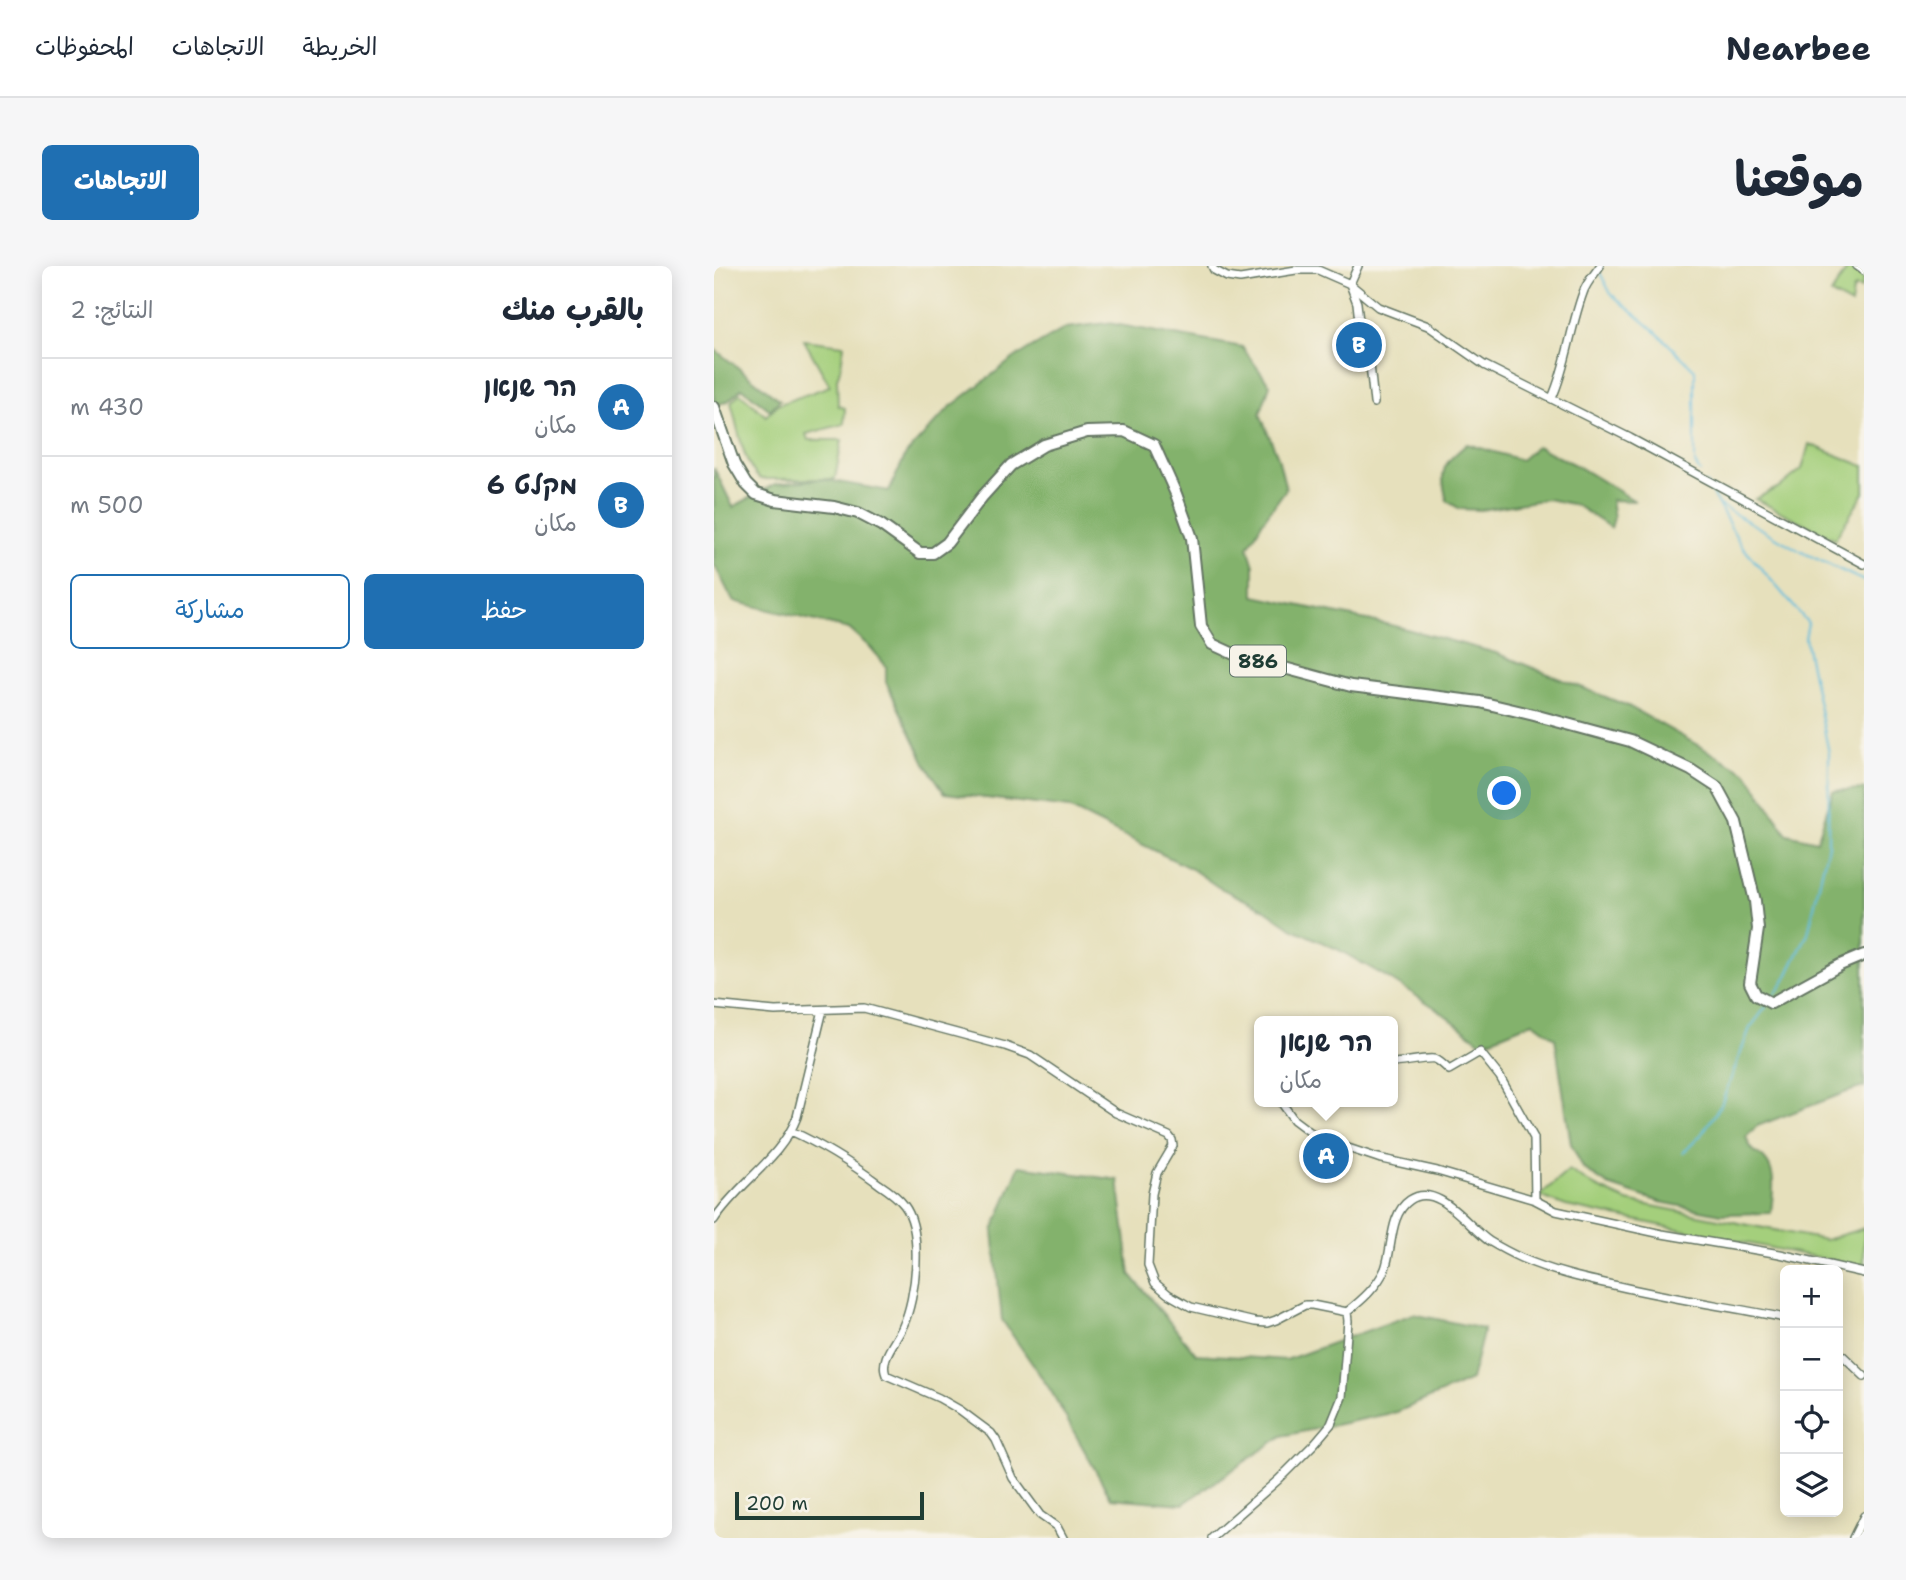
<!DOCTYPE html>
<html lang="ar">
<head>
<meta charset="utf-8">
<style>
	body { margin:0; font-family:"Shantell Sans","Playpen Sans Arabic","Playpen Sans Hebrew",sans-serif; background:#f6f6f7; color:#1f2937; direction:rtl }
	.controls { position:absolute; right:21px; bottom:21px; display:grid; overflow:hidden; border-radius:10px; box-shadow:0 4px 18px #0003 }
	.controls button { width:63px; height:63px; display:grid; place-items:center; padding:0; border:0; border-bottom:2px solid #e0e1e3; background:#fff; color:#1f2937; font:35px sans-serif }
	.scale { position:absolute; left:21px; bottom:18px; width:189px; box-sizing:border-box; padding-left:7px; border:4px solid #1f3d34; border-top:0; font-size:19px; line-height:24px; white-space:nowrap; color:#1f3d34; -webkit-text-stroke:5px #f7f3e8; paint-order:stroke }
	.you { position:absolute; left:791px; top:528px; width:24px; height:24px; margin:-18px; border:5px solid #fff; border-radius:50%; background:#1a73e8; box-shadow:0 0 0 10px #1a73e833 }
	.badge { display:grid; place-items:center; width:46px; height:46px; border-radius:50%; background:#1f6fb2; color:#fff; font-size:23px; font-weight:700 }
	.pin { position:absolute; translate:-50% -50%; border:4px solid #fff; box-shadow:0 2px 7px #0006 }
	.popup { position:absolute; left:540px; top:750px; width:144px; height:91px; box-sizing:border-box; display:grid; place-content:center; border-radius:10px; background:#fff; filter:drop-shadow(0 2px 5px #0005); font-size:23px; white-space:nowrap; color:#747a83 }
	.popup b { font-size:26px; color:#1f2937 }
	.popup::after { content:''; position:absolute; left:50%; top:100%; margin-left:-14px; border:14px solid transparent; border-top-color:#fff }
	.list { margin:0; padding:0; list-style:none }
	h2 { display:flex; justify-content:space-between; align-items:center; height:91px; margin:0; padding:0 28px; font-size:30px }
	h2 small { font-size:23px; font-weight:400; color:#747a83 }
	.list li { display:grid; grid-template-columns:46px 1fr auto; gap:21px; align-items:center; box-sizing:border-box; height:98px; padding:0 28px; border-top:2px solid #e0e1e3 }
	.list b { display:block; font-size:26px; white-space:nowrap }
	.list p { margin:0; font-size:23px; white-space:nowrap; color:#747a83 }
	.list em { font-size:23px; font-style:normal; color:#747a83 }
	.actions { display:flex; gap:14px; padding:21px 28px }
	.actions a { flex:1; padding:16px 0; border:2px solid #1f6fb2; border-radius:10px; text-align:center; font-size:24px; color:#1f6fb2 }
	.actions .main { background:#1f6fb2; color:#fff }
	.icon { flex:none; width:38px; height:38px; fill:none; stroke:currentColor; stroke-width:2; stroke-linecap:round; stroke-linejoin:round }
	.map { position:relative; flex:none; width:1150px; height:1272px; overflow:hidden; direction:ltr; border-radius:10px }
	header { display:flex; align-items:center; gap:42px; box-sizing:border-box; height:98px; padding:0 35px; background:#fff; border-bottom:2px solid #e0e1e3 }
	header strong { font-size:33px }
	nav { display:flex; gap:38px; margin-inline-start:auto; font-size:24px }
	.intro { display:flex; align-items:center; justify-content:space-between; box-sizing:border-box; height:168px; padding:0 42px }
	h1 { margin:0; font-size:49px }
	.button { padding:18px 32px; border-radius:10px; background:#1f6fb2; color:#fff; font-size:24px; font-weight:700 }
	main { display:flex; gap:42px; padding:0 42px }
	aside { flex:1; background:#fff; border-radius:10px; box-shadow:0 4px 18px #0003 }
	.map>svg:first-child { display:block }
	.green { fill:#a4cf7c; stroke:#628658; stroke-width:2 }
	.forest { fill:#83b26c; stroke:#517850; stroke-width:2 }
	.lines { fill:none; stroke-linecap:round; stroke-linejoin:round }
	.stream { stroke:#5fbcdd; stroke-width:2 }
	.minor-casing { stroke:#657664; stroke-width:10 }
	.primary-casing { stroke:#657664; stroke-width:14 }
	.minor { stroke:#fff; stroke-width:7 }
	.primary { stroke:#fff; stroke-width:10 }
	.labels { text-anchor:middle; stroke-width:5; stroke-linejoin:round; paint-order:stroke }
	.shield { fill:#f7f3e8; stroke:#60746a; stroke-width:2 }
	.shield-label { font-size:19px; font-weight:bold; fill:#1f3d34 }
</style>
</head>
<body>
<header>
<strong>Nearbee</strong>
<nav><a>الخريطة</a><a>الاتجاهات</a><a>المحفوظات</a></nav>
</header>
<div class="intro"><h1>موقعنا</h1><a class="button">الاتجاهات</a></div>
<main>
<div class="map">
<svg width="1150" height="1272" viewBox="0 0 1150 1272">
	<rect width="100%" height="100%" fill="#f7f3e8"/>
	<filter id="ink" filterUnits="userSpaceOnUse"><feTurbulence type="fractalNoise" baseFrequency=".0143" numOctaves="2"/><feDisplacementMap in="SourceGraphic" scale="14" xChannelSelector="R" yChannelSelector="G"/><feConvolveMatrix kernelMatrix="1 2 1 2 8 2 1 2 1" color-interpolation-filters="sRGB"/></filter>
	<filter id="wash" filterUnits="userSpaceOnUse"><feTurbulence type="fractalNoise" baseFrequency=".00686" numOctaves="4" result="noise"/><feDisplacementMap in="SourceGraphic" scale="28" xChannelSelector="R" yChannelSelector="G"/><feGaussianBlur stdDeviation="1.57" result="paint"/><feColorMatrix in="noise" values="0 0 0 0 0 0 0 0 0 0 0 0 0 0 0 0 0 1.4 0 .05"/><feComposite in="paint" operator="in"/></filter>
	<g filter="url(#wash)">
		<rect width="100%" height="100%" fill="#e6e0bc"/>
		<!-- green -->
		<path class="green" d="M1135,0L1150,11L1147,23L1142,21L1139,24L1137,39L1117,28Z
			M90,74L130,79L127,100L123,113L124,140L131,142L130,158L92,168L94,174H128L121,213H46C29,199 23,158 17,136L26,127L52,150L63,139L116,120Z
			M1095,178L1150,200V227L1121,273L1041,233L1067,220L1088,203Z
			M855,904L882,921L913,935L1111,974L1150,962V1001L852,940L825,930Z"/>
		<!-- forest -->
		<path class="forest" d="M394,57L528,81L556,119L546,148L564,191L572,223L549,255L534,281L540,300V330L681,360L782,387L914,440L1033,507L1073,568L1103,575L1119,525L1150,523V821L1133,826L1043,860L1032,871C1039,891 1045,884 1053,896C1063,910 1058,931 1057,947L1007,948L946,936L894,919L869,902L857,878L841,772L819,756L768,777L723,743L676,713L623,683L579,663L550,643L504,621L478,603L355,542L231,527L212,499L172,416V400L158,383L135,363L19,335L0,298V202L19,241L61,218L107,213L175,225L192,188L235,142L300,92L352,62Z
			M0,83L66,134L56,144L28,122L14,135L0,140Z
			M753,178L807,194L823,180L865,201L921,235L897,234L900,252L897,262L862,239L834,233L767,244L746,243L733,235C725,203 728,199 753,178Z
			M305,900L404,914L416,1008L482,1088L572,1094L699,1048L770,1063L757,1114L683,1146L568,1170L469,1238L397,1232L337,1125L288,1054L279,965Z"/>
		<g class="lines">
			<!-- stream -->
			<path class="stream" d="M885,5L897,28L940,64L981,104V198L986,206
				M992,217L1027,279L1094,357L1091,372L1115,487L1114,579L1094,667L1070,716L1059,731
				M1005,239L1088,286L1150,315
				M969,887L987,869L1007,839L1036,762L1052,741"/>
		</g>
	</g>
	<g filter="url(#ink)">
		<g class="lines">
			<!-- minor casing -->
			<g class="minor-casing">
				<path id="minor" d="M498,0L500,4L513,11L526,13L582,4H604L636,18L664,41L714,60L770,99L916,172L1150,298
					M644,0L636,18L643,37L647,74L655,89L660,137
					M1143,0L1150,5
					M838,132C853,99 856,62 869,27C872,17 880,9 886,0
					M0,739L61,745L150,742L291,780L316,789L402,847L455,870L458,874L459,880L443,907L438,928L434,999L441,1017L454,1028L477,1041L541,1056L553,1057L562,1054L591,1039H598L633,1046C648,1034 663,1021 671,1003C679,982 675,948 696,934C724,915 754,961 775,975C785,981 796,987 807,992C839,1006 871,1013 904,1020C960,1033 1016,1041 1071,1052
					M567,836L580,854L604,872L664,892L723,905L821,934L820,872L786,811L766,786L735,804C731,800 726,795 721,793C714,791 688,797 678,797
					M77,865C108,879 138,898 165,918C174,924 184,931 190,939C210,965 202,1032 189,1060C183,1075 165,1092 172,1109L225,1132L246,1144L277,1167L282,1174L299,1212L326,1249L343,1261L349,1272
					M821,934L842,945L948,968L1066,988L1150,1007
					M0,954C24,917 67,893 83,851L109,744
					M1124,1085L1150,1110
					M498,1272L564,1214L600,1178L617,1158L628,1131L634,1055L633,1046
					M1139,1272L1150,1250"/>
			</g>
			<!-- primary casing -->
			<g class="primary-casing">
				<path id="primary" d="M0,141L20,198L32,218L42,228L61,234L120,241L144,247L167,259L206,287H219L233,277L268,231L297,199L330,179L373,166L410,165L440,179L462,228L478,272L487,360L498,378L522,389L637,420L766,436L820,449L916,475L977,504L1003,521L1022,556L1041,635L1044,663L1036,717L1042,729L1057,737L1126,699L1150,689"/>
			</g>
			<!-- minor -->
			<use href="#minor" class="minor"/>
			<!-- primary -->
			<use href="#primary" class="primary"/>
		</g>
	</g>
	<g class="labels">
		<!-- shield labels -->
		<rect class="shield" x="516" y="379.5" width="56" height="31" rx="5"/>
		<g class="shield-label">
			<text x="544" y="402">886</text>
		</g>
	</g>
</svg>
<div class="controls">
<button>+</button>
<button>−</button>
<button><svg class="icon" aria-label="locate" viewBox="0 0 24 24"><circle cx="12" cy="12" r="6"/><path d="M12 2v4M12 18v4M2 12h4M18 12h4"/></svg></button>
<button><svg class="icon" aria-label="layers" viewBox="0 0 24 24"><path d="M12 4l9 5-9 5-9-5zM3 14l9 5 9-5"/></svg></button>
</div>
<div class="scale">200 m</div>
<div class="you"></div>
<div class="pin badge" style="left:612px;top:890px">A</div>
<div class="popup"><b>הר שנאן</b>مكان</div>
<div class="pin badge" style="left:645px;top:79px">B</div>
</div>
<aside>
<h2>بالقرب منك<small>النتائج: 2</small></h2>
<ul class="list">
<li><span class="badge">A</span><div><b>הר שנאן</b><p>مكان</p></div><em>430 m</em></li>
<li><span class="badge">B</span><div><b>מקלט 6</b><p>مكان</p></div><em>500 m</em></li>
</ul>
<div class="actions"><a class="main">حفظ</a><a>مشاركة</a></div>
</aside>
</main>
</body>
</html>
